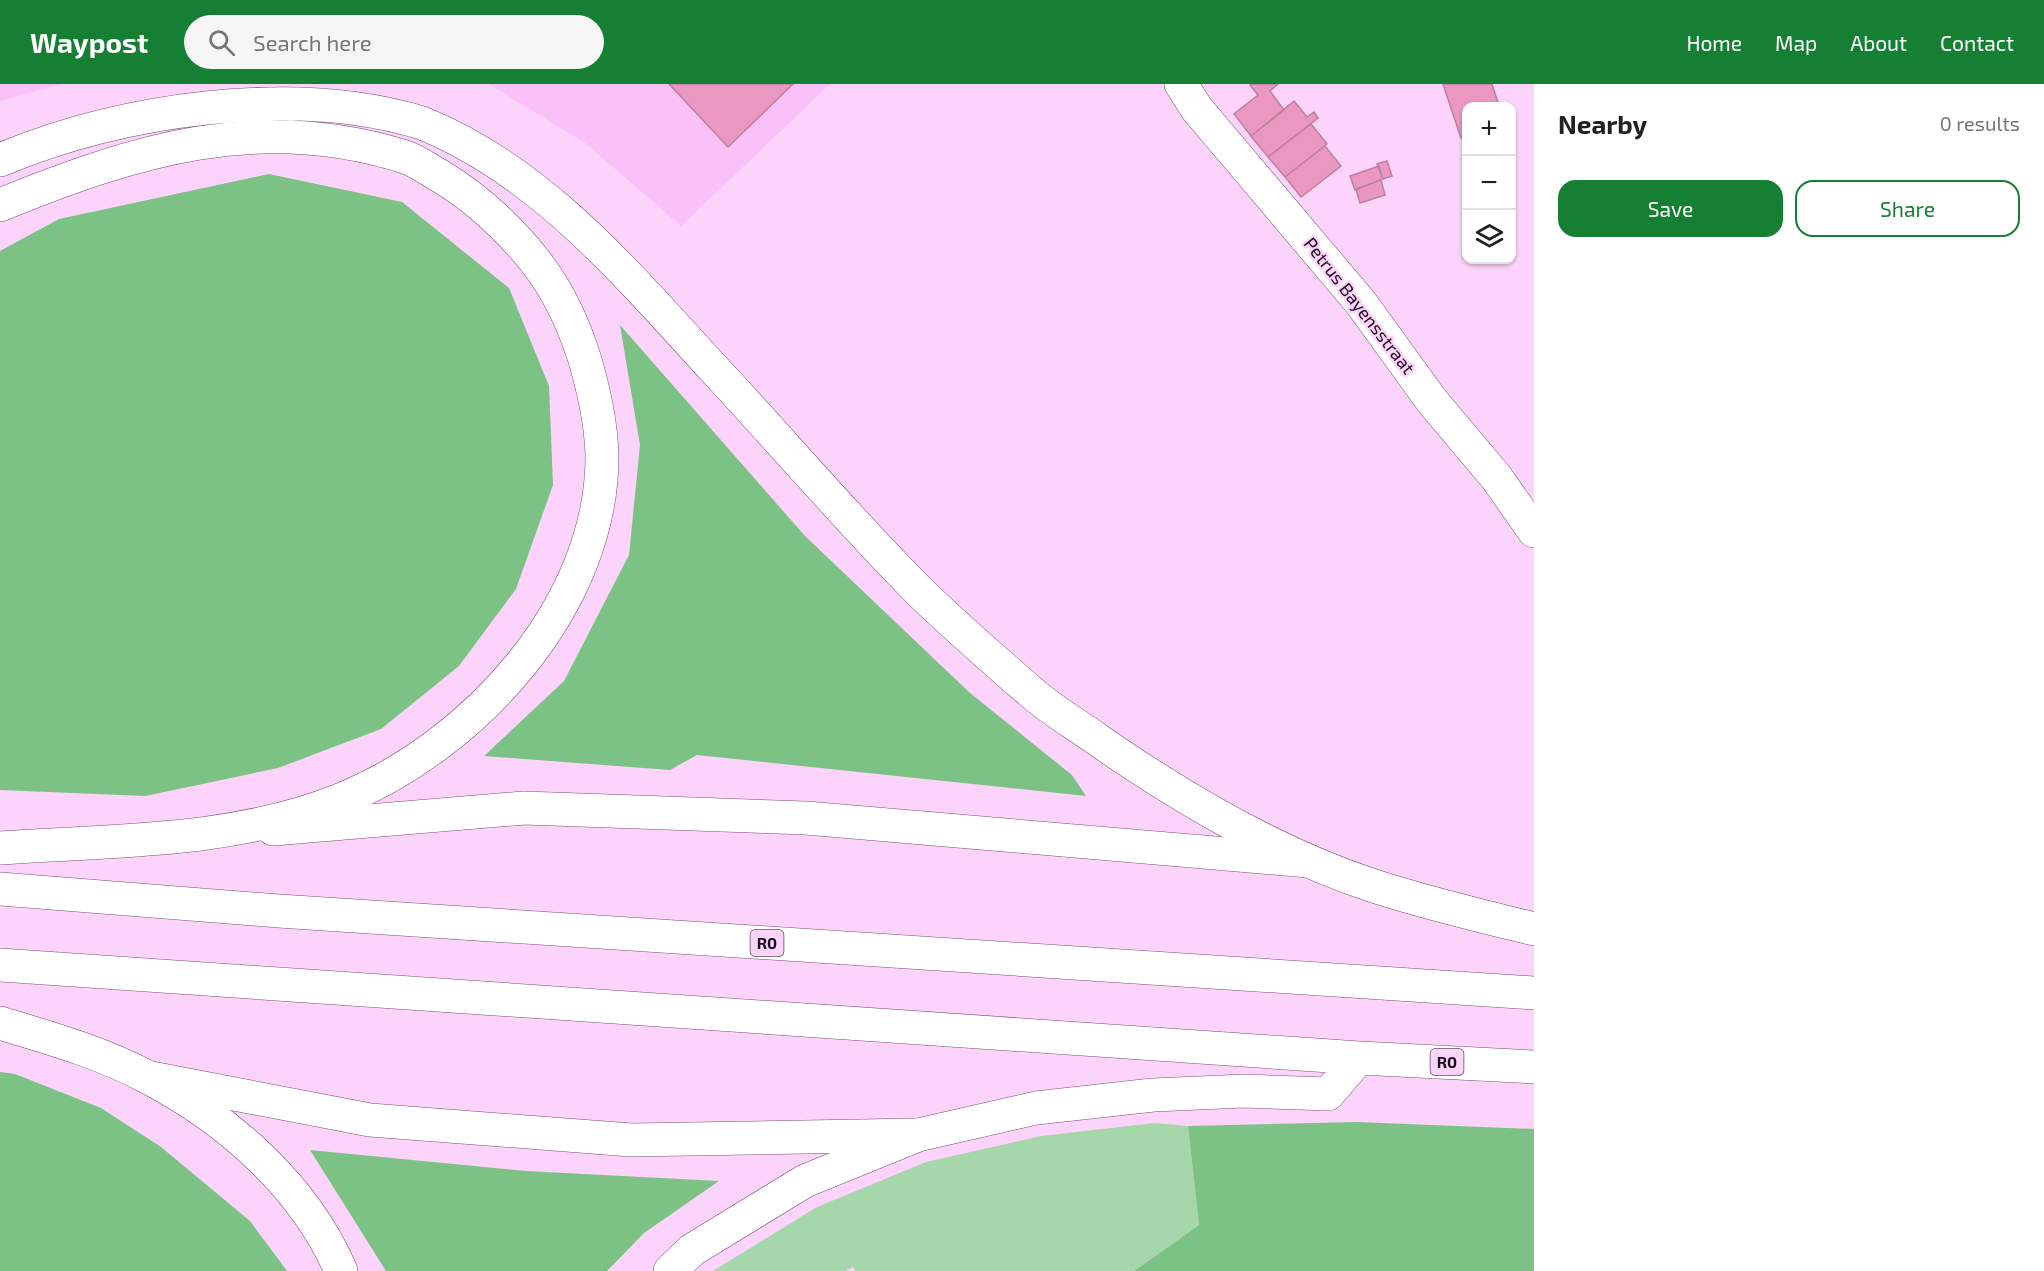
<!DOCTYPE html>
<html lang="en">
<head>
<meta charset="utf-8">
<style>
	body { margin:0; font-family:"Exo 2",sans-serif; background:#f6f6f6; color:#202124 }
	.controls { position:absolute; right:18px; top:18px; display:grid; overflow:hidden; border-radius:12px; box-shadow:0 2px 4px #0004 }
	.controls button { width:54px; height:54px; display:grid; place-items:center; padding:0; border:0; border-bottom:2px solid #e0e0e0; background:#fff; color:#202124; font:30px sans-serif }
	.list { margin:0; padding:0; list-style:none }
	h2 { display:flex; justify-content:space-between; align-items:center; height:78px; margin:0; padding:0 24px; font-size:26px }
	h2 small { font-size:20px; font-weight:400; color:#757577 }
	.actions { display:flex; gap:12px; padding:18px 24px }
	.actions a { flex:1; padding:14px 0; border:2px solid #157f34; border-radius:18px; text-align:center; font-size:21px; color:#157f34 }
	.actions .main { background:#157f34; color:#fff }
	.icon { flex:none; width:33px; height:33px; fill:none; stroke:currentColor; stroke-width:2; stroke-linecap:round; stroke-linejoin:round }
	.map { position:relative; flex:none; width:1534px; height:1187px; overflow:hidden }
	header { display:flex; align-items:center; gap:36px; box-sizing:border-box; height:84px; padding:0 30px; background:#157f34; color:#fff }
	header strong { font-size:28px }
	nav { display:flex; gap:33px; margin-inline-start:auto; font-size:21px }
	.search { width:420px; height:54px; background:#f6f6f6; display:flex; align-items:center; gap:15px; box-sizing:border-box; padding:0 21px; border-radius:33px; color:#757577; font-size:22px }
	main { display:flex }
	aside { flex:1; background:#fff }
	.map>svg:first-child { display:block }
	.built { fill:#f9c1f7 }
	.green { fill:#a6d7ab }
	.forest { fill:#7cc285 }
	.building { fill:#ea97c2; stroke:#bd819f; stroke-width:1.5 }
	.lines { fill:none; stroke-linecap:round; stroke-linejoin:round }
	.minor-casing { stroke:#794d77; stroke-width:34 }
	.highway-casing { stroke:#794d77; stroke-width:34 }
	.minor { stroke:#fff; stroke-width:33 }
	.highway { stroke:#fff; stroke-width:33 }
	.labels { text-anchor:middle; stroke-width:5; stroke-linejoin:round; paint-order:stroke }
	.shield { fill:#fcd3fa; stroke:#5f475f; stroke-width:1.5 }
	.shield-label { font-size:16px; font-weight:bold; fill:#1c0b1c }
	.street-label { font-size:18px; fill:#1c0b1c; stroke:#fcd3fa }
</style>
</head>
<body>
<header>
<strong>Waypost</strong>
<div class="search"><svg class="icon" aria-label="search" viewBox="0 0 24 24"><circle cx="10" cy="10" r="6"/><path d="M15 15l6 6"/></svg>Search here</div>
<nav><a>Home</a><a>Map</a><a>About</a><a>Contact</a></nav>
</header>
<main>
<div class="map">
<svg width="1534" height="1187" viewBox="0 0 1534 1187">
	<rect width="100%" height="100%" fill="#fcd3fa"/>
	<!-- built -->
	<path class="built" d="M0,0H61L0,17Z
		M488,0H830L681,142L584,58Z"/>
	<!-- green -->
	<path class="green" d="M1155,1039L1188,1042L1199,1141L1134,1187H855L853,1183L846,1187H713L817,1123L926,1078L1041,1052Z"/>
	<!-- forest -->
	<path class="forest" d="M269,90L402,118L509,204L549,302L553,401L516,505L459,582L381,645L278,684L145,712L0,706V167L59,135Z
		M620,241L805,452L970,609L1072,691L1086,712L697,671L670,686L484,672L564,597L629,471L640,361Z
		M0,988L15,990L101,1024L161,1063L250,1137L287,1187H0Z
		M1357,1038L1534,1045V1187H1134L1199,1141L1188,1042Z
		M310,1066L526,1087L719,1097L644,1149L607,1187H386Z"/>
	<!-- building -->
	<path class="building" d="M669,0H793L728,63Z
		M1252,0H1278L1270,7L1284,26L1251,52L1234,30L1258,11L1250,1Z
		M1443,0H1492L1499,22H1466V52L1461,54Z
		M1294,17L1307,33L1314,28L1318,34L1268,73L1251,52Z
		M1311,40L1327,60L1285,93L1268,73Z
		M1325,62L1341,82L1301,113L1285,93Z
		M1387,77L1392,92L1383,95L1377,80Z
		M1379,82L1383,95L1355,106L1350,92Z
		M1381,96L1385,111L1360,119L1356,105Z"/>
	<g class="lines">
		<!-- minor casing -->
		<g class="minor-casing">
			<path id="minor" d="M1181,0L1197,25L1361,219L1432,317L1496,393L1534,447
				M273,745L524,724L806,734L1308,777
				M151,994L370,1036L631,1056L916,1051"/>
		</g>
		<!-- highway casing -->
		<g class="highway-casing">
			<path id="highway" d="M0,76C122,25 294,0 422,39C543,88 629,193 715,286C784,360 850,438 921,509C956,543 994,576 1031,608C1051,626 1076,640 1098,656C1180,713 1279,771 1374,802C1426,819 1481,832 1534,845
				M0,121C135,66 259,27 405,73C417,77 428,85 440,92C478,115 507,142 535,177C558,206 574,241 585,276C594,307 601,338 602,371C603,521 474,662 340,716C232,759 114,756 0,764
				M0,805L279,827L1534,909
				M0,881L1359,974L1534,983
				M0,939C50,954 103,969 149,994C229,1036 305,1103 341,1187
				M670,1187L692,1166L805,1097L918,1051L1036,1024L1153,1011L1244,1007L1328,1010L1359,974"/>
		</g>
		<!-- minor -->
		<use href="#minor" class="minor"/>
		<!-- highway -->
		<use href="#highway" class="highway"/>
	</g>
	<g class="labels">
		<!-- shield labels -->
		<g class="shield">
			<rect x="750.5" y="846" width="33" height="26" rx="4.5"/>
			<rect x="1430.5" y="965" width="33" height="26" rx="4.5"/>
		</g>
		<g class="shield-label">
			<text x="767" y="865">R0</text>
			<text x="1447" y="984">R0</text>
		</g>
		<!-- street labels -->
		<g class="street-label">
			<text transform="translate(1359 222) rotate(52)" y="6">Petrus Bayensstraat</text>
		</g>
	</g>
</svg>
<div class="controls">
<button>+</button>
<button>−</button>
<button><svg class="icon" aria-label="layers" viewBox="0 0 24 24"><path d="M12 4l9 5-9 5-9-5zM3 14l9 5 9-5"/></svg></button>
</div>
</div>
<aside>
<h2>Nearby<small>0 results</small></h2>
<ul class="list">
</ul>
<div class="actions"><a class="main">Save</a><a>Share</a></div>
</aside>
</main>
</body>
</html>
